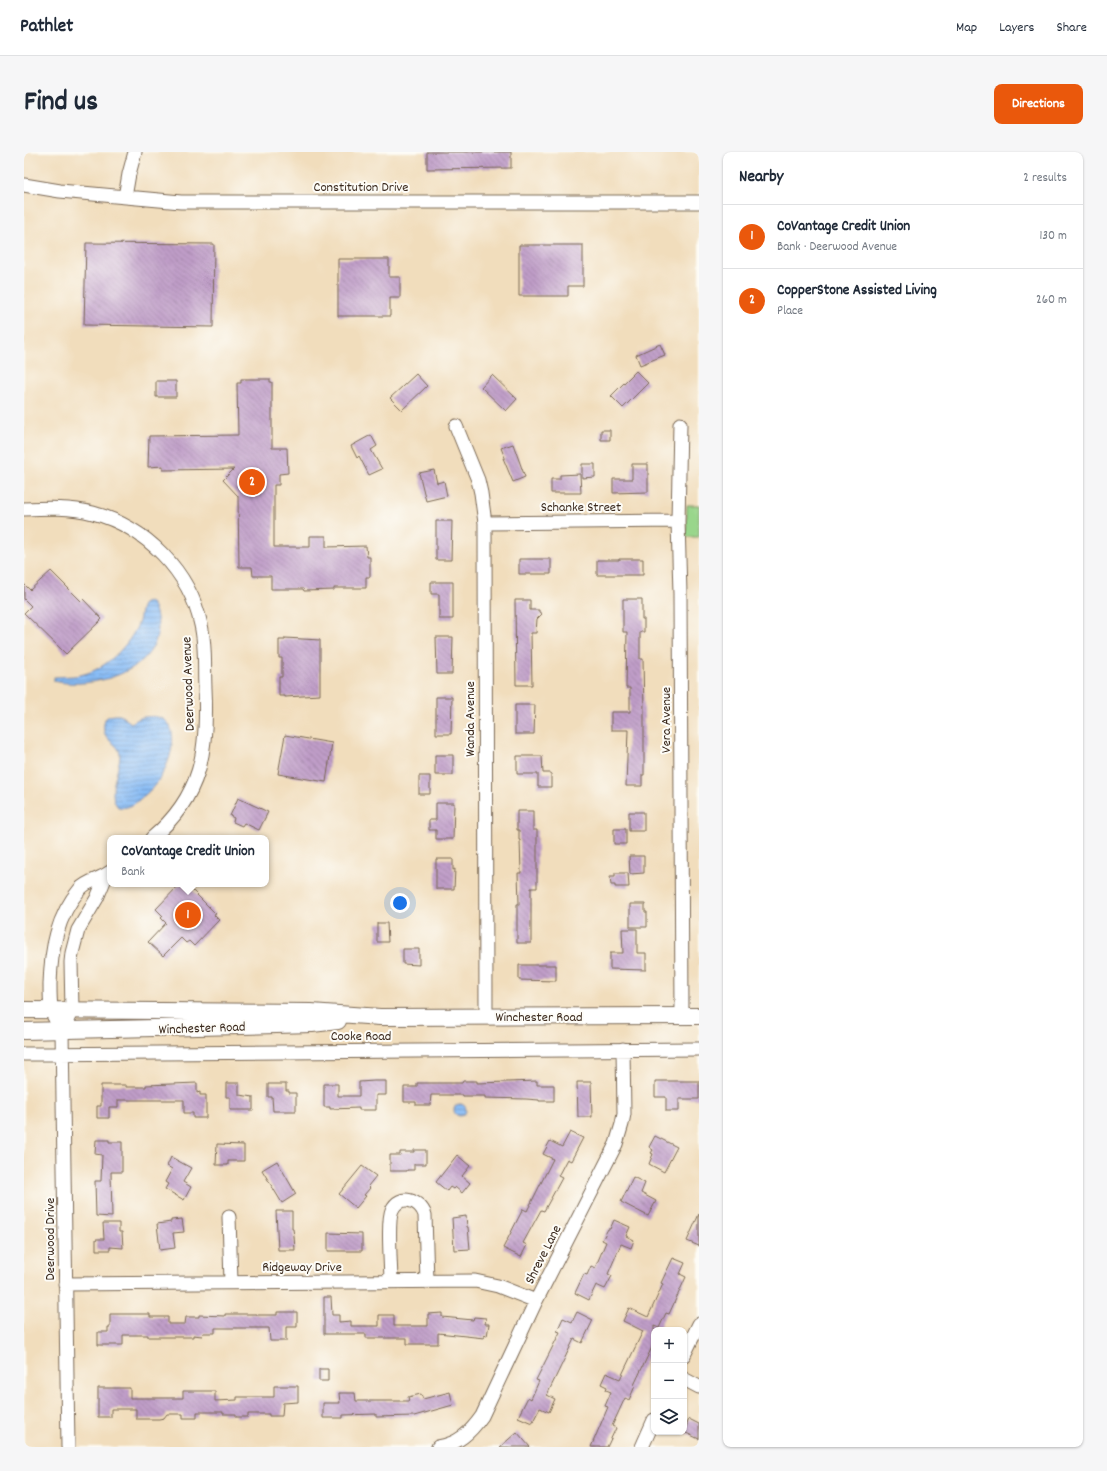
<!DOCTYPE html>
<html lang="en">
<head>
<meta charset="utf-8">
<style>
	body { margin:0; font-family:Dekko,sans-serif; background:#f6f6f7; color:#1f2937 }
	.controls { position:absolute; right:12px; bottom:12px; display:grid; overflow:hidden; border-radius:8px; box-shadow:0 1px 3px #0004 }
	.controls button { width:36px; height:36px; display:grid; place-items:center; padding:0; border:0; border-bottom:1px solid #e0e1e3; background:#fff; color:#1f2937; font:20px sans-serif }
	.you { position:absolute; left:376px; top:751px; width:14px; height:14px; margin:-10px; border:3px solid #fff; border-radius:50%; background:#1a73e8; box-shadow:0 0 0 6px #1a73e833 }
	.badge { display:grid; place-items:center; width:26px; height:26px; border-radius:50%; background:#ea580c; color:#fff; font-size:13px; font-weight:700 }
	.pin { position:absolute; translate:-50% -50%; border:2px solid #fff; box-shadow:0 1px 4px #0006 }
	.popup { position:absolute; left:83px; top:683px; width:162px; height:52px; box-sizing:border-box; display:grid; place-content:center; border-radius:8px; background:#fff; filter:drop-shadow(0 1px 3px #0005); font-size:13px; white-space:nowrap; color:#747a83 }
	.popup b { font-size:15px; color:#1f2937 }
	.popup::after { content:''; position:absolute; left:50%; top:100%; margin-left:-8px; border:8px solid transparent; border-top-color:#fff }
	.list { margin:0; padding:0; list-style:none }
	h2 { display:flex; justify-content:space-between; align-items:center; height:52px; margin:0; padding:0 16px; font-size:17px }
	h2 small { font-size:13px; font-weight:400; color:#747a83 }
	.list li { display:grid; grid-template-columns:26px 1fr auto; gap:12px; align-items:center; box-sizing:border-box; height:64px; padding:0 16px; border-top:1px solid #e0e1e3 }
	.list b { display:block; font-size:15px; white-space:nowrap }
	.list p { margin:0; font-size:13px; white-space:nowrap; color:#747a83 }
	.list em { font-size:13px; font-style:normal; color:#747a83 }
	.icon { flex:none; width:22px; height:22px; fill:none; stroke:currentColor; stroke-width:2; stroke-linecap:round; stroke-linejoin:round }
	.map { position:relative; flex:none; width:675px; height:1295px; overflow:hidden; border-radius:8px }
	header { display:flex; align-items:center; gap:24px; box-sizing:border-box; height:56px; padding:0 20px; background:#fff; border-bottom:1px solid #e0e1e3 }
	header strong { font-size:19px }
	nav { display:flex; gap:22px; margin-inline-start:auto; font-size:14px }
	.intro { display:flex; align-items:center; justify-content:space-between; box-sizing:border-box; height:96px; padding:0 24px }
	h1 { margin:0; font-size:28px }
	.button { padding:10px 18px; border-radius:8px; background:#ea580c; color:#fff; font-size:14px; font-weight:700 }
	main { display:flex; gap:24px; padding:0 24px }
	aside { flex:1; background:#fff; border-radius:8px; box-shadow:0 1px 3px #0004 }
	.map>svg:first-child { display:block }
	.park { fill:#99d68b; stroke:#6a8054 }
	.water { fill:url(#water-rules); stroke:#61728a }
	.building { fill:url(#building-back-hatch) }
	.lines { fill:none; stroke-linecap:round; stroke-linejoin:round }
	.minor-casing { stroke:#7b6955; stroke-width:15 }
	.major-casing { stroke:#7b6955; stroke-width:18 }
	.minor { stroke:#fff; stroke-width:13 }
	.major { stroke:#fff; stroke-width:16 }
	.labels { text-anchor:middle; stroke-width:4; stroke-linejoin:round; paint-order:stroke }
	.street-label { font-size:14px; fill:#3b2a1e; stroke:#fdfcf7 }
</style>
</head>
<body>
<header>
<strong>Pathlet</strong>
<nav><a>Map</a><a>Layers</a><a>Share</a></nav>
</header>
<div class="intro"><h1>Find us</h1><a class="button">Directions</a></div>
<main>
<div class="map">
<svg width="675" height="1295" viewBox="0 0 675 1295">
	<defs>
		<pattern id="water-rules" width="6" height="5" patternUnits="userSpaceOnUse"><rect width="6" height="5" fill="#87bbf5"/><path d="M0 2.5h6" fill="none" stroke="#7098c6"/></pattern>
		<pattern id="building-back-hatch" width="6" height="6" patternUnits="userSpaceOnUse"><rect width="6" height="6" fill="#bf9dc8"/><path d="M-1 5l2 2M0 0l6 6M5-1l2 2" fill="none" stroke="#9c80a2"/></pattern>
	</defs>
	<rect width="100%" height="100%" fill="#fdfcf7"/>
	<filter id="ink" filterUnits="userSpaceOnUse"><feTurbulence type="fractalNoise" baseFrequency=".025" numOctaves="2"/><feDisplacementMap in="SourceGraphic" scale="8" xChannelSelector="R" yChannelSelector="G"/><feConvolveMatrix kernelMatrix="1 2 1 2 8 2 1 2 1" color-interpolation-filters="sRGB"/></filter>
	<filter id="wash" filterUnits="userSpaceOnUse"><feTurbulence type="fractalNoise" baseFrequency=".012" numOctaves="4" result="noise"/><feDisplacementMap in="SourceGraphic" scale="16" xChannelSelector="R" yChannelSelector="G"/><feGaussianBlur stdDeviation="0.9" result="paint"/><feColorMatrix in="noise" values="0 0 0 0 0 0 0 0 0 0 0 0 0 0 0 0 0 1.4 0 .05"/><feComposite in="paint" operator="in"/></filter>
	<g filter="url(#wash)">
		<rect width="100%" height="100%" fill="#f1ddbc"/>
		<!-- park -->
		<path class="park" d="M663,353H675V385H662Z"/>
		<!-- water -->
		<path class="water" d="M126,450C132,455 133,465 134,473C135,520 67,538 30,529V525H32C41,524 51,525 60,522C82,517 106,492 114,472C117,465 116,457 120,451Z
			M91,563H96L107,571C111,569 116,565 121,565C160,559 150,604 137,624C132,633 124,641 116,647C113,650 108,654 103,655C101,656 97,655 94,655C82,642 95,619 96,604C97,589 74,591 81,567L85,564Z
			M430 958a6 6 0 1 1 12 0a6 6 0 1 1-12 0Z"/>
		<g id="blocks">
			<!-- building -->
			<path class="building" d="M403,0H487V16L403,17Z
				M62,91L190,92L189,175L60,173Z
				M495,93H559V134H544V144H495Z
				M314,107H365V125H376V146H366V164H314Z
				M636,192L641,203L616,213L612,203Z
				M612,219L624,231L599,256L587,244Z
				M392,222L403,234L378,258L366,246Z
				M468,223L493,247L482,259L457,235Z
				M217,227H246V230H248V296H263L264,321L255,322V333H250V395H286V384H302V395L342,394L343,405H346V425H342V436H310V438L280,439L279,437H247V424H229L228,415H215L214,344L199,328L210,317L139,318V314L124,315L125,284L214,283L213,231H217Z
				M132,229H152V245H132Z
				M577,278H586V288H577Z
				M347,283L353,294L347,298L358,317L345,323L335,304L333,306L327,294Z
				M489,292L501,325L489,330L479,306H481L477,296Z
				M558,312H571V325L558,326Z
				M608,312H624V340L589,341V327H608Z
				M410,318L413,331L420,329L423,344L402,349L395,321Z
				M556,322L557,341H527V327H536V323Z
				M412,369H428L427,408H412Z
				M495,407H527V422H495Z
				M595,407H619V423H573V408H595Z
				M27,419L57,449L59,447L78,467L42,502L0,461L7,454L0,447V432L6,438Z
				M407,430H429V467H415V442H407Z
				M599,447H618V467H620V480H616V507H619L620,560V623H618V634H602L604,578H587V560H606V536H602L603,480H599Z
				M491,448H506V458H515V460L518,462L513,467L512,481H507L508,533H492Z
				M412,485H429L428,522H413Z
				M261,486L296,488V543L261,545V544H255V525H258V506H255V488H261Z
				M412,545H428L427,582H412Z
				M491,553H511L510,582H491Z
				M261,583L308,591L302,630L254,622Z
				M411,603H429V623H411Z
				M493,604H518L519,621H527V635H514V622H493Z
				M395,624H406V642H395Z
				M214,646L244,660L235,678L220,671L218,674L209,670L210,666L206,664Z
				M412,651H430L429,687H412V678H405V668H412Z
				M493,659H509V678H513V736H507V791H493V752H495L494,721H497L496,688H495V678H493Z
				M605,660H620V679H605Z
				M590,677H602V692H590Z
				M605,704H620V721L606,722Z
				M412,707H429V718L431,717L430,737H412Z
				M591,721H604L605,735H591V733H587L586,724H591Z
				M156,732H158L164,738L166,736L192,762L190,763L195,768L170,794L165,789L162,791L157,786L139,804L124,790L142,771L137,766L139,764L132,757Z
				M606,752H621V760H623V775H606Z
				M353,771H363L364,790H353Z
				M598,777H613V801H622V818L586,817V801H599Z
				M379,797H395V813L379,812Z
				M495,813H532V829L495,828Z
				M350,929H362V943H352V958H335V956L306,957V955H300V932H314V944H335V930Z
				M439,929H453V931L513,929V933H530V949H515V948L502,947L461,946V944H439V943H407L406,953H392V950H380V935H393V931H438Z
				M631,929H675V947H655V959H642V945H631Z
				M553,930H567L568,965H554Z
				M173,931V941L176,940V943H182V966H169V961H160V948H94V955H85V966H73V954H77V933H102V935H122V933Z
				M202,931H215V943L229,945V958H206V945H202Z
				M244,932H262V939H265V941H272V959H249L248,945H244Z
				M546,980L559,986L547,1009L543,1007L534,1024L538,1026L520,1059L517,1058L499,1091L503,1093L497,1105L479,1096L499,1057L503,1059L529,1007L519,1002L526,989L538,995Z
				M631,984L653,995L640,1020L625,1012L629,1002L627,1001L629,998L625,995Z
				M72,988H85V990H98V1020H87L88,1065L72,1064L71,1029H77L78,1003L71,1002Z
				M193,992L220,993V1009H204V1013H192Z
				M390,998H402V1012H390V1018H383V1019H366V1003H376V1000H390Z
				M433,1003L446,1014L438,1024L446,1031L438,1041L431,1035L429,1037L426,1035L423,1039L412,1030Z
				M147,1005L167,1016L159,1030L167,1035L160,1048L141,1037L144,1032L141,1030L148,1017L143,1014Z
				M253,1009L272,1042L258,1051L238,1018Z
				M338,1014L352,1024L344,1034L346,1036L340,1043L342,1044L332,1056L315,1042Z
				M609,1025L621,1031L617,1041L632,1049L624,1064L597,1050Z
				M252,1059H268V1077H269L270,1084L271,1098H254Z
				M675,1062V1094L663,1089Z
				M442,1064L443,1075H444L446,1097L430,1098L428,1066Z
				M158,1067L160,1080L149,1081L151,1096L136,1098L133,1072L147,1070V1068Z
				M590,1068L606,1075L602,1084L610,1088L607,1096L597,1092L584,1122L588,1124L581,1137L572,1133L565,1148L551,1141L560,1122L563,1123L567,1114L571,1116L582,1090L578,1088L584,1077H586Z
				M79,1071H95V1080H98L99,1096L86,1095V1098H72V1087H80Z
				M304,1081L338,1082V1099H304Z
				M649,1106L661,1111L656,1122L662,1125L645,1162L642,1161L635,1176L630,1174V1191L610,1233L611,1234L605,1248L601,1246L588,1274L592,1276L583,1295H567L584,1255L581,1254L587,1240L582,1238L583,1235L577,1232L582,1221L596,1227L619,1179L599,1169L605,1156L624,1165L639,1132L637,1131Z
				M300,1145H307L308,1163H315V1170L327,1169V1174H355V1163H370V1174H404V1162L418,1161V1165L449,1168L450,1165L462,1166L461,1172H465L463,1184L460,1183V1186L414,1181V1192H383V1186H342V1182H300Z
				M253,1160H273V1175H262V1189H246L245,1176H191V1181H179L178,1184L169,1183V1185H124V1183H99V1193H74V1180H84V1175H86V1162H126V1165H144V1172H161L162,1165H175V1163L201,1164V1162H233V1163H253Z
				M553,1160L569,1168L558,1191L550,1187L523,1243L531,1247L525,1260L516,1256L508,1271L494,1265L504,1245L507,1247L515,1229L512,1228L536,1180L533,1179L539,1166L548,1170Z
				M295,1217H304V1229H295Z
				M250,1234H274V1250L259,1251L258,1264H245V1262H224V1265H212V1262H199V1260H173V1266H159V1262H143L140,1266L135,1267H112V1257H87V1265H74V1236H106V1246H159V1239H191V1249L213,1248V1245H250Z
				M426,1240L429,1253L390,1264L352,1265V1262L319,1263V1266H299V1251H316L315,1241H331L332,1249H385L384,1245L397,1242L399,1247Z
				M665,1267L675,1272V1287L660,1280Z
				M493,1280L506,1295H476Z"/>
		</g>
	</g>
	<g filter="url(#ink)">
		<use href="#blocks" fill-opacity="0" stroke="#7b6955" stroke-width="1"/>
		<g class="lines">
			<!-- minor casing -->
			<g class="minor-casing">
				<path id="minor" d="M0,33L36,39L157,50H675
					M101,45L105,22L111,0
					M656,272L654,369L656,442L658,864
					M432,274L454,328L457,341L461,371L462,864
					M0,357C22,356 47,355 69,361C122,375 166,420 177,473C182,494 180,515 181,536C184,598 178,644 128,686
					M461,371L654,369
					M38,879L48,858L47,810L48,801L54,778L73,746L82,724
					M0,902L675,897
					M205,1065L207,1130
					M367,1130C367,1115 363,1069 368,1058C376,1041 396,1048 401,1063L403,1130
					M41,1132L451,1129L474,1134L512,1149
					M660,1203L675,1172
					M660,1227L675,1235
					M44,1295L38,879C34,872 28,864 27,856C26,849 26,840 26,832C27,797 33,764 56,737C62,729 78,727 86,720
					M414,1295C434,1292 446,1281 458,1264L512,1149L592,992L598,972L600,962L599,897
					M618,1295L630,1268"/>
			</g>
			<!-- major casing -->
			<g class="major-casing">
				<path id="major" d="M0,858L287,860L356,865L675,864
					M0,879L217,874L288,872L314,869"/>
			</g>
			<!-- minor -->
			<use href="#minor" class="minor"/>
			<!-- major -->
			<use href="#major" class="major"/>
		</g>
	</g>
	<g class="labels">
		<!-- street labels -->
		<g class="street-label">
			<text x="337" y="39">Constitution Drive</text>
			<text x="557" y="359">Schanke Street</text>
			<text transform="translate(163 532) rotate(-92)" y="5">Deerwood Avenue</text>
			<text transform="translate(445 567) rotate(-90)" y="5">Wanda Avenue</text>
			<text transform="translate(641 568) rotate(-90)" y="5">Vera Avenue</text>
			<text x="515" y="869">Winchester Road</text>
			<text transform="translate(178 875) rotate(-2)" y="5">Winchester Road</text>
			<text x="337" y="888">Cooke Road</text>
			<text transform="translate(25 1087) rotate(-90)" y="5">Deerwood Drive</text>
			<text transform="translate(518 1102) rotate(-63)" y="5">Shreve Lane</text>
			<text x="278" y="1119">Ridgeway Drive</text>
		</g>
	</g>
</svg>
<div class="controls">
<button>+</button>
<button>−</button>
<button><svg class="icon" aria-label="layers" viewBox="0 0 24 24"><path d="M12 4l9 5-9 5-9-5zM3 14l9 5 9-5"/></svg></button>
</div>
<div class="you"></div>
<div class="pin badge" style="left:164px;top:763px">1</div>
<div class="popup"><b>CoVantage Credit Union</b>Bank</div>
<div class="pin badge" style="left:228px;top:330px">2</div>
</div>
<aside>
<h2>Nearby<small>2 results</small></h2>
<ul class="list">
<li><span class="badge">1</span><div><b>CoVantage Credit Union</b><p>Bank · Deerwood Avenue</p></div><em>130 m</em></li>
<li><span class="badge">2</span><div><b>CopperStone Assisted Living</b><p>Place</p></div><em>260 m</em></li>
</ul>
</aside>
</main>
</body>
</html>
